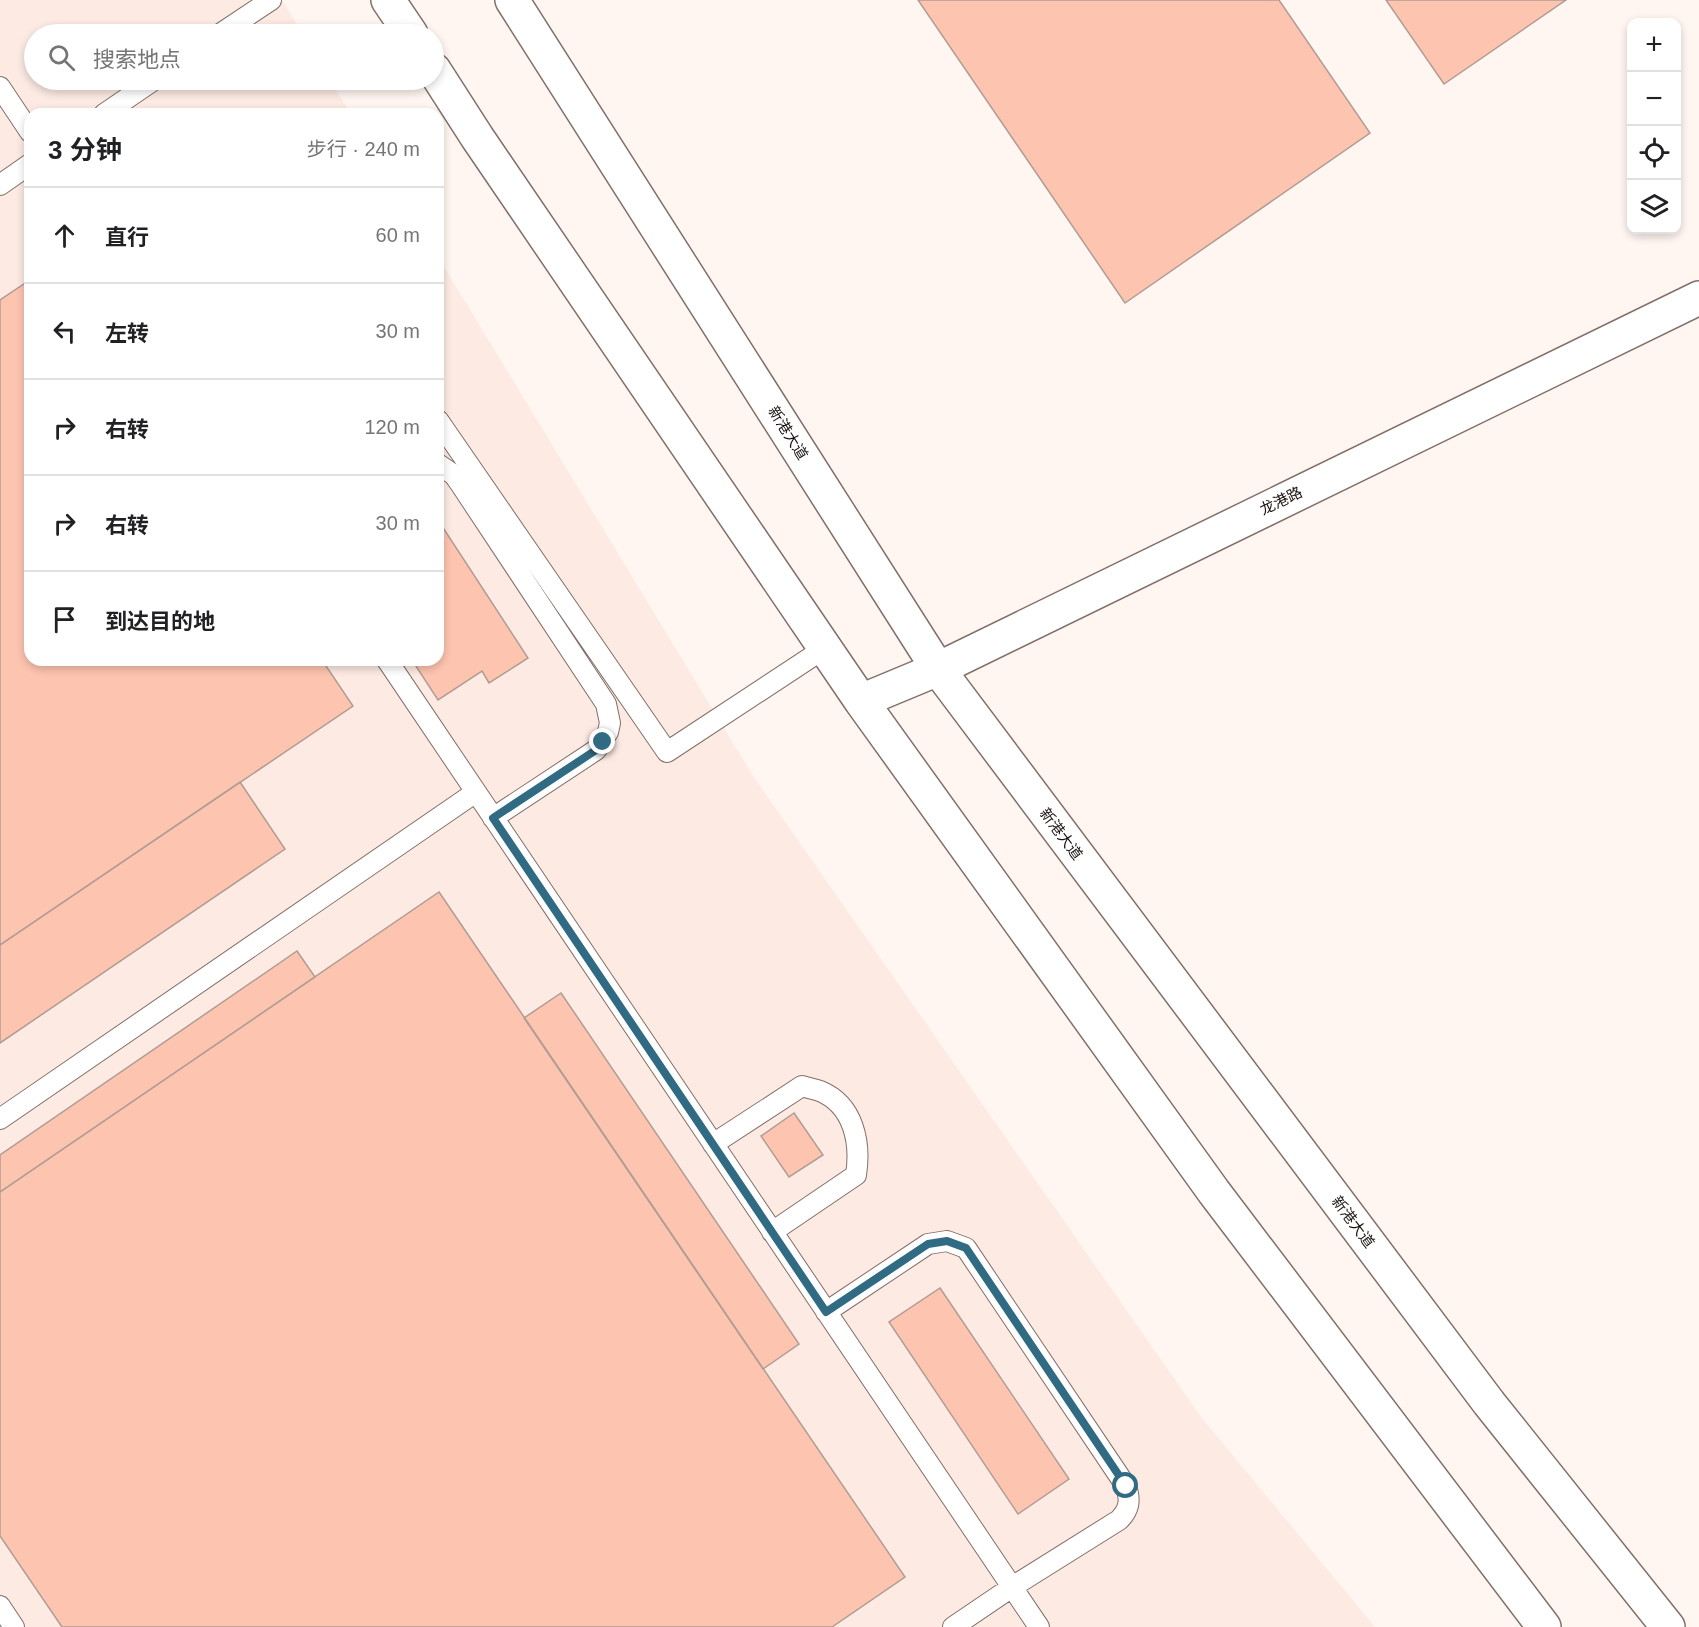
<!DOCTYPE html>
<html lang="zh">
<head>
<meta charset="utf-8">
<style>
	body { margin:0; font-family:Helvetica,"Noto Sans SC",sans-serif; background:#f2f2f2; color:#202124 }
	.controls { position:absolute; right:18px; top:18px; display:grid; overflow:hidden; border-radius:12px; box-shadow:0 3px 9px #0003 }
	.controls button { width:54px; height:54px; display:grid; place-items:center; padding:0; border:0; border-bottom:2px solid #e0e0e0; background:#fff; color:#202124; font:30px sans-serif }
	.stop { position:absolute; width:18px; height:18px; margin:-14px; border:4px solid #306b83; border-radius:50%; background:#fff }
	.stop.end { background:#306b83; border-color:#fff; box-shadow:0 2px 6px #0008 }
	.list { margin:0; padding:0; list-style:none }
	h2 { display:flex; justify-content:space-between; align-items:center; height:78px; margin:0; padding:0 24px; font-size:26px }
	h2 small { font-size:20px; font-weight:400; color:#757577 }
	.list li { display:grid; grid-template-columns:39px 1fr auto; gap:18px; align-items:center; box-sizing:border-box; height:96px; padding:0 24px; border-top:2px solid #e0e0e0 }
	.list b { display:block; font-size:22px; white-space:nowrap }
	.list em { font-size:20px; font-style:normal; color:#757577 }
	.icon { flex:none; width:33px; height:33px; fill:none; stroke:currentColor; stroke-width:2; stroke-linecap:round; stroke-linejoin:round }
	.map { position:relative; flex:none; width:1699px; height:1627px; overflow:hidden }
	.search { position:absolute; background:#fff; box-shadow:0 3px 9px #0003; left:24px; top:24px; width:420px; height:66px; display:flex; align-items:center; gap:15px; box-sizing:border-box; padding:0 21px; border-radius:33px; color:#757577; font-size:22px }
	.panel { position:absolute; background:#fff; box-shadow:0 3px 9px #0003; left:24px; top:108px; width:420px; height:558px; border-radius:18px }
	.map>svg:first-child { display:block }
	.built { fill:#fceae3 }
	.building { fill:#fdc4b0; stroke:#b19c94; stroke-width:1.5 }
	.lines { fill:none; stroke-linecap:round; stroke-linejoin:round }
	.lane-casing { stroke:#826f68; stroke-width:22 }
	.secondary-casing { stroke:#826f68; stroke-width:36 }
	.lane { stroke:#fff; stroke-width:20 }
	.secondary { stroke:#fff; stroke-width:33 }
	.route { stroke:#306b83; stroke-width:8 }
	.labels { text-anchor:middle; stroke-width:4.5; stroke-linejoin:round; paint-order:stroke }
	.street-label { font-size:15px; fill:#19120f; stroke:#fff }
</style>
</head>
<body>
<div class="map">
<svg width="1699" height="1627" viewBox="0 0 1699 1627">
	<rect width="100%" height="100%" fill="#fff6f2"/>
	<!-- built -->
	<path class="built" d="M0,0H282L303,34H34V80H330L351,114H30V660H438V257L753,776L1201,1417L1375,1627H0Z"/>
	<!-- building -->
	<path class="building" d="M918,0H1279L1370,133L1125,303Z
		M1386,0H1566L1444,84Z
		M30,280V660H322L353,706L0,945V300Z
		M438,520L528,658L489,683L482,671L438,700L412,660H438Z
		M240,782L285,849L0,1043V945Z
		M439,892L905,1577L832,1627H62L0,1536V1192Z
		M297,951L315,977L0,1192V1155Z
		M561,993L799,1344L763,1369L524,1018Z
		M794,1113L823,1155L789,1177L761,1136Z
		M940,1288L1069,1479L1018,1514L889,1322Z"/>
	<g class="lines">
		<!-- lane casing -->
		<g class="lane-casing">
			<path id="lane" d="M220,34L271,0
				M0,87L30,132
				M104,114L154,80
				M0,185L30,164
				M438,420L667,752L825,648
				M438,464L454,475L461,485L606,704L610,723L608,732L596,750L493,818
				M387,660L1039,1627
				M0,1119L476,792
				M713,1144L802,1086C808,1088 814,1089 820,1091C854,1105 861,1143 856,1175L772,1232
				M826,1312L928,1244L947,1241L966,1248L1126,1486C1131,1501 1129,1510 1119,1520L1012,1587L953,1627
				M0,1606L14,1627"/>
		</g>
		<!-- secondary casing -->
		<g class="secondary-casing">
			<path id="secondary" d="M388,0L411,34
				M512,0L938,669L1489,1403L1668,1627
				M434,70L477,137L861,701L1214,1192L1544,1627
				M861,701L938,669L1699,298"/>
		</g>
		<!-- lane -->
		<use href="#lane" class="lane"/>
		<!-- secondary -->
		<use href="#secondary" class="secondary"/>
	</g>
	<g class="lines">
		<!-- route -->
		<path class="route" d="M603,742L596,750L493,818L826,1312L928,1244L947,1241L966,1248L1126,1486"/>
	</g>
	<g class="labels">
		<!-- street labels -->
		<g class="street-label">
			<text transform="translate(788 433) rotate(58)" y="5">新港大道</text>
			<text transform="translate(1281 501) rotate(-26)" y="5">龙港路</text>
			<text transform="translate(1061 834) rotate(53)" y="5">新港大道</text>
			<text transform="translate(1353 1222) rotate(53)" y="5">新港大道</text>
		</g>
	</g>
</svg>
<div class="controls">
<button>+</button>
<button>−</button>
<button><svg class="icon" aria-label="locate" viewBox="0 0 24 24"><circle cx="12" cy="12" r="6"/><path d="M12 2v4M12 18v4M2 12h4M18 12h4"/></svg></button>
<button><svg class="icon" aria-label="layers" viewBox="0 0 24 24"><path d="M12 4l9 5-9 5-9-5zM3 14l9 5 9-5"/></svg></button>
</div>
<div class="stop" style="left:1126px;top:1486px"></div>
<div class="stop end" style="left:603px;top:742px"></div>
<div class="search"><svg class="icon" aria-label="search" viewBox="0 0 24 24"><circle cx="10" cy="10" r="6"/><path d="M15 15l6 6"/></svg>搜索地点</div>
<section class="panel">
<h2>3 分钟<small>步行 · 240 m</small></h2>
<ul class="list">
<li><svg class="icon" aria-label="ahead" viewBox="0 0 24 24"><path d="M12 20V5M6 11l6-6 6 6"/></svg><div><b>直行</b></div><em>60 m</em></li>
<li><svg class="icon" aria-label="left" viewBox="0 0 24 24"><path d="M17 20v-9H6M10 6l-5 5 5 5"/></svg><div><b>左转</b></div><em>30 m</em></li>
<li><svg class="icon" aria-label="right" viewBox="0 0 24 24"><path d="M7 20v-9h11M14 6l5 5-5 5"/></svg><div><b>右转</b></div><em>120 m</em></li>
<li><svg class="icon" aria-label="right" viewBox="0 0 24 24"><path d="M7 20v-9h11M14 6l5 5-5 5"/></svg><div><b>右转</b></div><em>30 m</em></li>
<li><svg class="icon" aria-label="arrive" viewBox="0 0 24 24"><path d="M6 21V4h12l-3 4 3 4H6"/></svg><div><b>到达目的地</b></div></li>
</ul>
</section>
</div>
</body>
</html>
